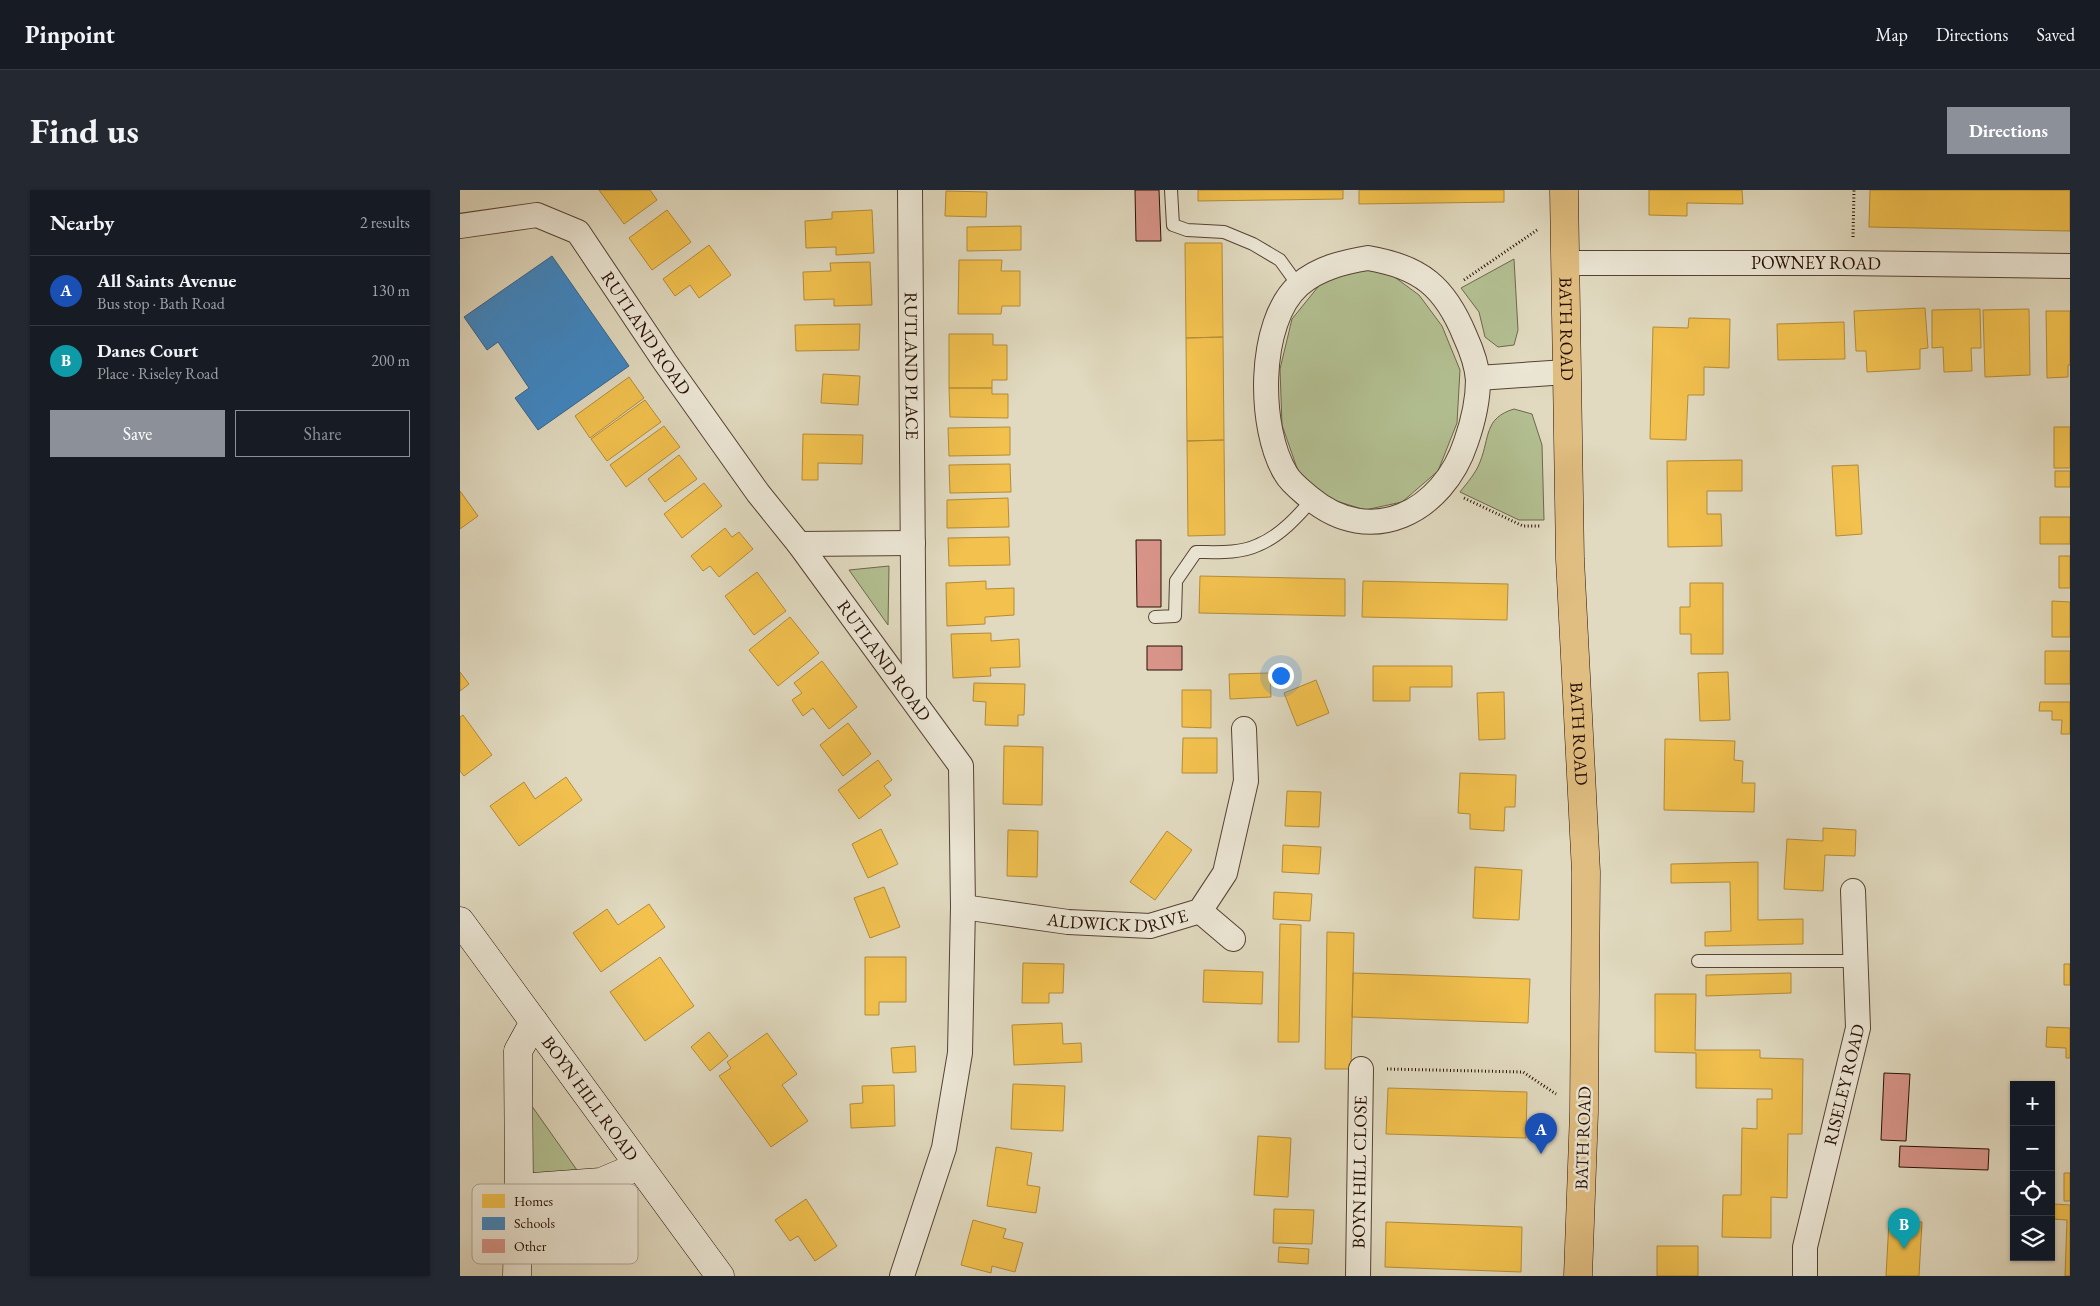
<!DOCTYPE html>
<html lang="en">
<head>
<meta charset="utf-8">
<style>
	body { margin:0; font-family:"EB Garamond",serif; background:#242831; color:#f1f3f6 }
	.controls { position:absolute; right:15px; bottom:15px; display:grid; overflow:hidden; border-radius:0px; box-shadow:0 1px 4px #0004 }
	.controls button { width:45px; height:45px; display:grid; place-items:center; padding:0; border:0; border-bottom:1px solid #363941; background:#171b24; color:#f1f3f6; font:25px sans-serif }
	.you { position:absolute; left:820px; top:485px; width:18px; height:18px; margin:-12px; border:4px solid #fff; border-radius:50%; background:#1a73e8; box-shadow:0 0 0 8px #1a73e833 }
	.badge { display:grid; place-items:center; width:32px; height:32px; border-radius:50%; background:#8c9099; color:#fff; font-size:16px; font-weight:700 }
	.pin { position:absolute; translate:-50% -41px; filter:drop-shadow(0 1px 2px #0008) }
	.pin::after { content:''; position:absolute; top:26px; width:18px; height:15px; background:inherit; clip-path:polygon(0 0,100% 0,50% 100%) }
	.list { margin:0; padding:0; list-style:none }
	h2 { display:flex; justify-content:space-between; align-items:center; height:65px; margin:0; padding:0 20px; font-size:21px }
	h2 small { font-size:16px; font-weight:400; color:#9ea1a6 }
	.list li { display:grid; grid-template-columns:32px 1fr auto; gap:15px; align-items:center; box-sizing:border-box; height:70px; padding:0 20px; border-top:1px solid #363941 }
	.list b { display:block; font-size:19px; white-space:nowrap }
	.list p { margin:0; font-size:16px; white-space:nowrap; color:#9ea1a6 }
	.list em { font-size:16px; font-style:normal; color:#9ea1a6 }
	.actions { display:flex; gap:10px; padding:15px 20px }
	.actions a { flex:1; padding:11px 0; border:1px solid #8c9099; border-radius:0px; text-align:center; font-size:18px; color:#8c9099 }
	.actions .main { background:#8c9099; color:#fff }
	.icon { flex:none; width:28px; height:28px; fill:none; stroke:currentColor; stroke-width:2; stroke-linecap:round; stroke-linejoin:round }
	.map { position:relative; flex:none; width:1610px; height:1086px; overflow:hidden; border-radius:0px }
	header { display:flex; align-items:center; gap:30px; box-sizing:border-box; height:70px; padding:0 25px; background:#171b24; border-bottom:1px solid #363941 }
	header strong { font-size:24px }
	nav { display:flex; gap:28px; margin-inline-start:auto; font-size:18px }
	.intro { display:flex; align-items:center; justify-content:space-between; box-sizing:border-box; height:120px; padding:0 30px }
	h1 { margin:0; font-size:35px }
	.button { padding:12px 22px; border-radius:0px; background:#8c9099; color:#fff; font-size:18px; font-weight:700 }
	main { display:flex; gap:30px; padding:0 30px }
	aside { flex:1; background:#171b24; border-radius:0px; box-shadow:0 1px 4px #0004 }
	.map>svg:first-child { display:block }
	.green { fill:#b3c092; stroke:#6d684b }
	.homes { fill:#f2c14e; stroke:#b58c38 }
	.schools { fill:#3f88c5; stroke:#38648b }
	.building { fill:#d89489; stroke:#270f04 }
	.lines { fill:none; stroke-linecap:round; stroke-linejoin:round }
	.lane-casing { stroke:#564233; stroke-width:14 }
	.street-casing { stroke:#564233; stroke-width:26 }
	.secondary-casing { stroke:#270f04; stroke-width:29 }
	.primary-casing { stroke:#270f04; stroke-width:29 }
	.path { stroke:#270f04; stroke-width:3; stroke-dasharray:1 2.5; stroke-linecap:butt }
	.lane { stroke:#ece7d6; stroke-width:12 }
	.street { stroke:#ece7d6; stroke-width:24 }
	.secondary { stroke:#ece7d6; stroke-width:28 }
	.primary { stroke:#e0bd80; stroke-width:28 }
	.labels { text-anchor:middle; stroke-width:5; stroke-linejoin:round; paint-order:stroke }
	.street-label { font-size:18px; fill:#270f04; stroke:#ece7d6 }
	.key { fill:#ece7d6; stroke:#b1a697; stroke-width:1 }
	.key-label { font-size:14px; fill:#270f04 }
</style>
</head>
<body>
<header>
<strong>Pinpoint</strong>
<nav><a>Map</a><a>Directions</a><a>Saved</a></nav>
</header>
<div class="intro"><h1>Find us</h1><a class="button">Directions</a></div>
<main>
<aside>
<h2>Nearby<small>2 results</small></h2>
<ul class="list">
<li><span class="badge" style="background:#1a4fb4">A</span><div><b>All Saints Avenue</b><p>Bus stop · Bath Road</p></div><em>130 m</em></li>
<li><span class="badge" style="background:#0f9aa8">B</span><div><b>Danes Court</b><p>Place · Riseley Road</p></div><em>200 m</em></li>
</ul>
<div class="actions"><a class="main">Save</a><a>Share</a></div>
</aside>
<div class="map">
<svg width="1610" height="1086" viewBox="0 0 1610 1086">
	<rect width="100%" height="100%" fill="#e1dac0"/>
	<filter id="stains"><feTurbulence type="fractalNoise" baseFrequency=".004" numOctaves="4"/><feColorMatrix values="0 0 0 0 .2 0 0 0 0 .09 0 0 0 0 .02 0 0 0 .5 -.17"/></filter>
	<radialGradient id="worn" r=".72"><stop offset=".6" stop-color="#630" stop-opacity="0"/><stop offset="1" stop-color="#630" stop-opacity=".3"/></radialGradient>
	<!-- green -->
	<path class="green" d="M1054,69L1058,140L1054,155L1038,157L1025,147L1019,122L1001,98Z
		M892,78L929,83L959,105L982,136L1000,180L997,233L978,281L942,312L905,320L870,309L839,284L822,235L820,179L832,129L862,92Z
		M1054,219L1072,224L1082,255L1084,330H1059L1000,302C1007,293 1016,283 1020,272C1030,247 1024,228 1054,219Z
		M429,376L428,435L389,380Z
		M69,912L124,990L72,996Z"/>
	<!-- homes -->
	<path class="homes" d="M139,0H190L197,10L164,34Z
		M738,0H883V9L738,11Z
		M899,0H1044V12L899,14Z
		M1189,0H1282L1283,14L1227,13V26L1189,25Z
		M1410,0H1610V41L1409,37Z
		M486,1L527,2L526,27L485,26Z
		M207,20L231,52L192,80L169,48Z
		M412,20L414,63L376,65V57L346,58L345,31L372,29V22Z
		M561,36V60L507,61V37Z
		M725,53H762L763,147L726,148Z
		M249,55L271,85L239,108L230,95L215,106L203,89Z
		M499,70H542L541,81H560V116H542L541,124H498Z
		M410,72L412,115L374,116V109L344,110L343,82L371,81L370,73Z
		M1465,118L1468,158L1460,159V179L1407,182L1406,161H1396L1394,121Z
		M1520,119L1521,158H1511L1512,181L1484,182L1483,157L1472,158V120Z
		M1569,119L1570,185L1525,187L1523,120Z
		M1586,121H1610V175H1608V187L1587,188Z
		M1229,128L1270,129L1269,178L1244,177V205H1228L1226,250L1190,249L1193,137L1228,138Z
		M1384,132L1385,169L1318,170L1317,134Z
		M400,134L399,160L336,161L335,135Z
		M489,144H533V155H547V190H532V198H489Z
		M763,147L764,250L727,251L726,148Z
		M363,184L400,186L398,215L361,213Z
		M169,187L184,208L130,248L115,226Z
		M489,198H532V204H548V228L490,227Z
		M185,210L201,232L147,271L131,249Z
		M204,236L220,257L166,297L150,275Z
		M550,237V265L489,266L488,238Z
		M1594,237H1610V278H1594Z
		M343,244L403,245L402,274L358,273V290H342Z
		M764,250L765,345L728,346L727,251Z
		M219,265L237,289L205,312L188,289Z
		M1282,270V301H1247V324H1261L1262,356L1208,357L1207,271Z
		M550,274L551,302L490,303L489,275Z
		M1398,275L1402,344L1376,346L1372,276Z
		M1595,281H1610V297H1595Z
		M244,293L262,316L222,348L204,324Z
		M0,301L18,326L0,339Z
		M548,308L549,337L487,338V310Z
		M1580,327H1610V354H1580Z
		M265,338L272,347L279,342L293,359L259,387L250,376L243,381L231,366Z
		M549,347L550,375L489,376L488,348Z
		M1599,366H1610V398H1599Z
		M297,382L326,421L294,445L265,406Z
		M740,386L885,389V426L739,423Z
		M526,391V399L554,398V425L525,427V434L487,436L486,393Z
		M903,391L1048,394L1047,430L902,427Z
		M1230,393H1263V464H1231V444H1220V417H1230Z
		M1592,411L1610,412V447H1592Z
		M330,427L359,463L318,496L289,460Z
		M531,443V451L559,449L560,477L530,478L531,486L493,488L491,444Z
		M1585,461H1610V494H1585Z
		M362,471L397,517L369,539L353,518L343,526L332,510L342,503L334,493Z
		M913,476H992V497H950V511H913Z
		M0,482L9,494L0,501Z
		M1268,482L1270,530L1240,531L1238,483Z
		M810,483L811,507L770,509L769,484Z
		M856,490L869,523L837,536L824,503Z
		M514,493L565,494L564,525H558V536L525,535L526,512L513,511Z
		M722,500H751V538L722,537Z
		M1044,502L1045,549L1019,550L1017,503Z
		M1580,512H1610V544H1601L1602,530H1592V521H1579Z
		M3,525L32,565L4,586L0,581V527Z
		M388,533L411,564L383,586L360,555Z
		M723,548H757V583H722Z
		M1205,549L1275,551L1274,570L1283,571L1282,593H1295L1294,622L1204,620Z
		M544,556L583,557L582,615L543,614Z
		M418,570L432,590L424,596L431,605L399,629L378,600Z
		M1000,583L1056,585L1055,617H1045L1044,641L1010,639V624L998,623Z
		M106,587L122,610L59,656L30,616L64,592L75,609Z
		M827,601L861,602L859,637L825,636Z
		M1363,638L1396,640L1395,666L1365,665L1363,701L1324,699L1327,649L1363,651Z
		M421,639L438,674L408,688L392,654Z
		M548,640L578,641L577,687L547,686Z
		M707,641L732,660L695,710L670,692Z
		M823,655L861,657L859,684L822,682Z
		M1298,672V730L1343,729V754L1245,756V742L1271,741L1270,692L1211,693V674Z
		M1015,677L1062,680L1059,730L1013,728Z
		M424,697L440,737L410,748L394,708Z
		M814,702L852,704L850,731L813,729Z
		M189,714L205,737L141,782L113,743L147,719L158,735Z
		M820,734L841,735L839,852H818Z
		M867,742L894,743L891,879H865Z
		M200,767L234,816L185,851L150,802Z
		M405,767H446V812H419V825H405Z
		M563,773L604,774L603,803H589V813H562Z
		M1604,774H1610V795H1604Z
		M744,780L803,782L802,814L743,812Z
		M893,783L1070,789L1068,833L892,827Z
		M1331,783V803L1246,806V785Z
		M1195,804H1236L1235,860H1300V868L1343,869L1342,944H1328L1327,1008L1311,1007V1048L1262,1047L1263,1005H1281L1282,938L1297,939V909H1312V899L1236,898V863L1195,862Z
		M602,833L603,854L621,853L622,872L554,875L552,835Z
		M1587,837L1610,838V868H1606V858L1586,857Z
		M249,842L268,866L250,881L231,857Z
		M307,843L337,884L322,895L348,931L311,957L259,886L271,878L267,872Z
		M455,856L456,882L433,883L431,858Z
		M553,894L605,896L603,941L551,939Z
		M434,895L435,936L391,938L390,914L403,913L402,896Z
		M928,898L1067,902L1066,948L926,944Z
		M798,946L831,948L828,1007L794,1005Z
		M536,957L572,963L567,995L580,997L576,1023L527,1016Z
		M1604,983H1610V1011H1604Z
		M346,1009L377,1056L355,1071L338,1046L330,1051L315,1030Z
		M1593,1014L1610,1015V1086H1605L1607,1030L1592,1029Z
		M814,1019L854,1020L852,1054L813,1053Z
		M513,1030L546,1039L543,1048L563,1053L555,1082L532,1076L531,1083L501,1075Z
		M1429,1031L1462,1032L1459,1086H1426Z
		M926,1032L1062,1037L1061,1082L925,1077Z
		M1197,1056H1238V1086H1197Z
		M819,1057L849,1059L848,1074L818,1072Z"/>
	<!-- schools -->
	<path class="schools" d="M92,66L169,176L78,240L55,208L69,198L38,152L27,160L4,127Z"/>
	<!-- building -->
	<path class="building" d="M675,0H699L701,51H676Z
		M676,350H701V417H677Z
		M687,456H722V480H687Z
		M1424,883L1450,884L1446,951L1421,950Z
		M1440,956L1529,959L1528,980L1439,977Z"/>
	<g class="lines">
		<!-- lane casing -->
		<g class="lane-casing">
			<path id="lane" d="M711,0L713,35L727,40L764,42L793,54L820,70L838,95
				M695,427L715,426L716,391L736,362C756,362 779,364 798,355C820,346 837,327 852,310
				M1238,771H1396"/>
		</g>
		<!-- street casing -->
		<g class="street-casing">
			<g id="street">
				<path id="s1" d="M450,0L454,510"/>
				<path id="s2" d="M0,36L77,25L118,42L205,172L298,303L339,354L501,576L503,717L500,863L484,958L442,1086"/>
				<path d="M908,68C961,77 985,97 1005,146C1011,159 1017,176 1018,190C1018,212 1013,232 1006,252C983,322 911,359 850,308C842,301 831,293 826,284C798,239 797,132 839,95C858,78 884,72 908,68Z"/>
				<path id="s3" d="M1104,73H1383L1610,76"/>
				<path d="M1018,188L1106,182"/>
				<path d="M339,354L453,353"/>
				<path id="s4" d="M503,717L608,732L690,736L740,721L765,683L786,591L784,539"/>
				<path d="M740,721L773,749"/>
				<path id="s5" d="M898,1086L901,879"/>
				<path id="s6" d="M1345,1086V1057L1398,838L1393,701"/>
			</g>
		</g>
		<!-- secondary casing -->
		<g class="secondary-casing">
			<g id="secondary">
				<path id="s7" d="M0,731L260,1086"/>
				<path d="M59,998L141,992L179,976"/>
				<path d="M57,1086L59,998L58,861L74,832"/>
			</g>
		</g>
		<!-- primary casing -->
		<g class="primary-casing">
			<g id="primary">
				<path id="s8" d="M1104,0L1110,369L1126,682L1124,922L1118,1086"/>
			</g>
		</g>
		<!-- path -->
		<path class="path" d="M1393,47L1394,0
			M1004,90L1077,40
			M1004,308L1063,336H1081
			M927,879L1063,882L1096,904"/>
		<!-- lane -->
		<use href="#lane" class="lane"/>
		<!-- street -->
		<use href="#street" class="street"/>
		<!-- secondary -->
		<use href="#secondary" class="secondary"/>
		<!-- primary -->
		<use href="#primary" class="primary"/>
	</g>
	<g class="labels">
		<!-- street labels -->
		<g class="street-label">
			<text dy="6" stroke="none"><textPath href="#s3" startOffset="252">POWNEY ROAD</textPath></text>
			<text dy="6" stroke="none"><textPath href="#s8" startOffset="139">BATH ROAD</textPath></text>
			<text dy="6" stroke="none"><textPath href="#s2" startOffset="244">RUTLAND ROAD</textPath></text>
			<text dy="6" stroke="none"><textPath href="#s1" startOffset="176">RUTLAND PLACE</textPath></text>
			<text dy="6" stroke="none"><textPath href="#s2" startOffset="649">RUTLAND ROAD</textPath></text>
			<text dy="6" stroke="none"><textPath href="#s8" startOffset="544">BATH ROAD</textPath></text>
			<text dy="6" stroke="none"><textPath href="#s4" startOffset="156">ALDWICK DRIVE</textPath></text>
			<text dy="6" stroke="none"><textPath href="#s6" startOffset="196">RISELEY ROAD</textPath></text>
			<text dy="6" stroke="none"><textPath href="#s7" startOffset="220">BOYN HILL ROAD</textPath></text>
			<text transform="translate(1123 948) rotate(-88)" y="6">BATH ROAD</text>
			<text dy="6" stroke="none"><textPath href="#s5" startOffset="104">BOYN HILL CLOSE</textPath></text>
		</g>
	</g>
	<!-- legend -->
	<rect x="12" y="994" width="166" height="80" rx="8" class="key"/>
	<rect x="22" y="1004" width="23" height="14" fill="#f2c14e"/>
	<rect x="22" y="1027" width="23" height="13" fill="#3f88c5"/>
	<rect x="22" y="1049" width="23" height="14" fill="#d89489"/>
	<g class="key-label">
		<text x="54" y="1016">Homes</text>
		<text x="54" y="1038">Schools</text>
		<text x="54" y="1061">Other</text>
	</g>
	<rect width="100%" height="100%" filter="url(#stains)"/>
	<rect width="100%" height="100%" fill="url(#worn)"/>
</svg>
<div class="controls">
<button>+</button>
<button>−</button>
<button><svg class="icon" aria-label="locate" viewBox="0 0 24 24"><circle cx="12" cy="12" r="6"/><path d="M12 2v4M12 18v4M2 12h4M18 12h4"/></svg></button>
<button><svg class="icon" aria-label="layers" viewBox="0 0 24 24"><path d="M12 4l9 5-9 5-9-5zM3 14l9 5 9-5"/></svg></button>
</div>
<div class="you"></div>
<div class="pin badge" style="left:1081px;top:964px;background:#1a4fb4">A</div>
<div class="pin badge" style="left:1444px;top:1059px;background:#0f9aa8">B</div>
</div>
</main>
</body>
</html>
